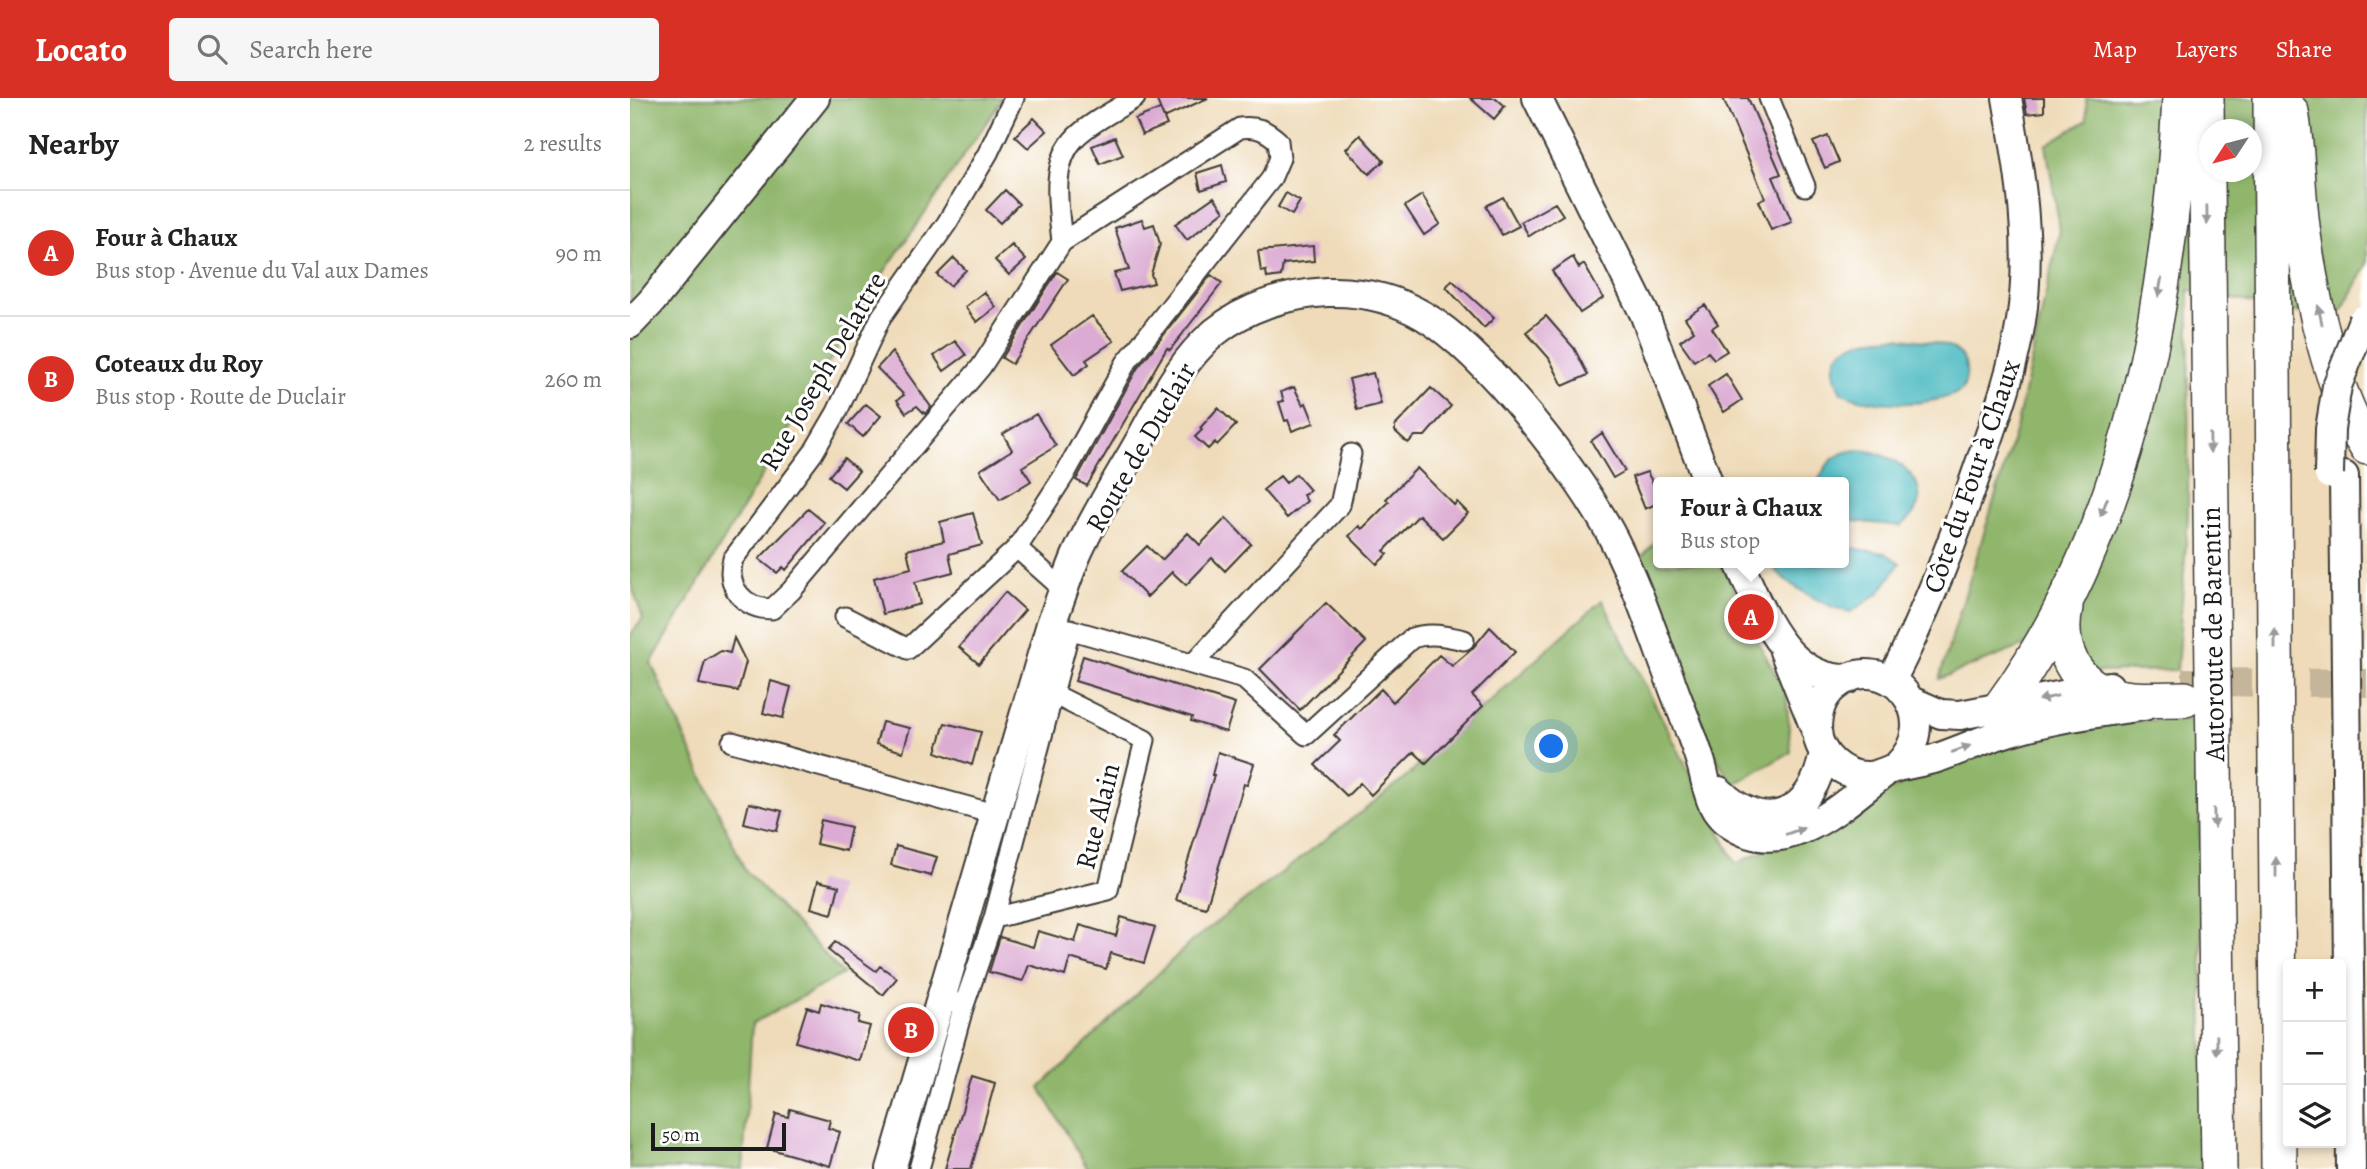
<!DOCTYPE html>
<html lang="en">
<head>
<meta charset="utf-8">
<style>
	body { margin:0; font-family:Alegreya,serif; background:#f6f6f6; color:#222 }
	.controls { position:absolute; right:21px; bottom:21px; display:grid; overflow:hidden; border-radius:7px; box-shadow:0 4px 10px #0003 }
	.controls button { width:63px; height:63px; display:grid; place-items:center; padding:0; border:0; border-bottom:2px solid #e0e0e0; background:#fff; color:#222; font:35px sans-serif }
	.compass { position:absolute; left:1569px; top:21px; width:63px; height:63px; border-radius:50%; background:#fff; box-shadow:0 4px 10px #0003; rotate:234deg }
	.scale { position:absolute; left:21px; bottom:18px; width:135px; box-sizing:border-box; padding-left:7px; border:4px solid #1c1c1c; border-top:0; font-size:19px; line-height:24px; white-space:nowrap; color:#1c1c1c; -webkit-text-stroke:5px #fff; paint-order:stroke }
	.you { position:absolute; left:922px; top:649px; width:24px; height:24px; margin:-18px; border:5px solid #fff; border-radius:50%; background:#1a73e8; box-shadow:0 0 0 10px #1a73e833 }
	.badge { display:grid; place-items:center; width:46px; height:46px; border-radius:50%; background:#d93025; color:#fff; font-size:23px; font-weight:700 }
	.pin { position:absolute; translate:-50% -50%; border:4px solid #fff; box-shadow:0 2px 7px #0006 }
	.popup { position:absolute; left:1023px; top:379px; width:196px; height:91px; box-sizing:border-box; display:grid; place-content:center; border-radius:7px; background:#fff; filter:drop-shadow(0 2px 5px #0005); font-size:23px; white-space:nowrap; color:#767676 }
	.popup b { font-size:26px; color:#222 }
	.popup::after { content:''; position:absolute; left:50%; top:100%; margin-left:-14px; border:14px solid transparent; border-top-color:#fff }
	.list { margin:0; padding:0; list-style:none }
	h2 { display:flex; justify-content:space-between; align-items:center; height:91px; margin:0; padding:0 28px; font-size:30px }
	h2 small { font-size:23px; font-weight:400; color:#767676 }
	.list li { display:grid; grid-template-columns:46px 1fr auto; gap:21px; align-items:center; box-sizing:border-box; height:126px; padding:0 28px; border-top:2px solid #e0e0e0 }
	.list b { display:block; font-size:26px; white-space:nowrap }
	.list p { margin:0; font-size:23px; white-space:nowrap; color:#767676 }
	.list em { font-size:23px; font-style:normal; color:#767676 }
	.icon { flex:none; width:38px; height:38px; fill:none; stroke:currentColor; stroke-width:2; stroke-linecap:round; stroke-linejoin:round }
	.map { position:relative; flex:none; width:1737px; height:1071px; overflow:hidden }
	header { display:flex; align-items:center; gap:42px; box-sizing:border-box; height:98px; padding:0 35px; background:#d93025; color:#fff }
	header strong { font-size:33px }
	nav { display:flex; gap:38px; margin-inline-start:auto; font-size:24px }
	.search { width:490px; height:63px; background:#f6f6f6; display:flex; align-items:center; gap:18px; box-sizing:border-box; padding:0 24px; border-radius:7px; color:#767676; font-size:26px }
	main { display:flex }
	aside { flex:1; background:#fff }
	.map>svg:first-child { display:block }
	.forest { fill:#90b66c; stroke:#566944; stroke-width:2; fill-rule:evenodd }
	.water { fill:#4ab9c0; stroke:#336a6e; stroke-width:2 }
	.building { fill:#dbabd3 }
	.lines { fill:none; stroke-linecap:round; stroke-linejoin:round }
	.secondary-tunnel { stroke:#c5b59a; stroke-width:28; stroke-dasharray:28 14; stroke-linecap:butt }
	.street-casing { stroke:#3c3934; stroke-width:23 }
	.secondary-casing { stroke:#3c3934; stroke-width:32 }
	.highway-casing { stroke:#3c3934; stroke-width:38 }
	.street { stroke:#fff; stroke-width:19 }
	.secondary { stroke:#fff; stroke-width:28 }
	.highway { stroke:#fff; stroke-width:35 }
	.secondary-bridge-casing { stroke:#3c3934; stroke-width:32; stroke-linecap:butt }
	.secondary-bridge { stroke:#fff; stroke-width:28 }
	.oneway { fill:#999 }
	.labels { text-anchor:middle; stroke-width:6; stroke-linejoin:round; paint-order:stroke }
	.street-label { font-size:28px; fill:#1c1c1c; stroke:#fff }
</style>
</head>
<body>
<header>
<strong>Locato</strong>
<div class="search"><svg class="icon" aria-label="search" viewBox="0 0 24 24"><circle cx="10" cy="10" r="6"/><path d="M15 15l6 6"/></svg>Search here</div>
<nav><a>Map</a><a>Layers</a><a>Share</a></nav>
</header>
<main>
<aside>
<h2>Nearby<small>2 results</small></h2>
<ul class="list">
<li><span class="badge">A</span><div><b>Four à Chaux</b><p>Bus stop · Avenue du Val aux Dames</p></div><em>90 m</em></li>
<li><span class="badge">B</span><div><b>Coteaux du Roy</b><p>Bus stop · Route de Duclair</p></div><em>260 m</em></li>
</ul>
</aside>
<div class="map">
<svg width="1737" height="1071" viewBox="0 0 1737 1071">
	<rect width="100%" height="100%" fill="#fff"/>
	<filter id="ink" filterUnits="userSpaceOnUse"><feTurbulence type="fractalNoise" baseFrequency=".0143" numOctaves="2"/><feDisplacementMap in="SourceGraphic" scale="14" xChannelSelector="R" yChannelSelector="G"/><feConvolveMatrix kernelMatrix="1 2 1 2 8 2 1 2 1" color-interpolation-filters="sRGB"/></filter>
	<filter id="wash" filterUnits="userSpaceOnUse"><feTurbulence type="fractalNoise" baseFrequency=".00686" numOctaves="4" result="noise"/><feDisplacementMap in="SourceGraphic" scale="28" xChannelSelector="R" yChannelSelector="G"/><feGaussianBlur stdDeviation="1.57" result="paint"/><feColorMatrix in="noise" values="0 0 0 0 0 0 0 0 0 0 0 0 0 0 0 0 0 1.4 0 .05"/><feComposite in="paint" operator="in"/></filter>
	<g filter="url(#wash)">
		<rect width="100%" height="100%" fill="#efdbb9"/>
		<!-- forest -->
		<path class="forest" d="M1,0H373L240,195L21,565L115,772L213,876L122,926L113,1071H0V537L13,521L0,483Z
			M1456,0H1737V166L1706,222L1559,192L1558,419L1547,572L1466,574L1408,542L1309,581L1386,331L1430,132L1416,47L1457,22ZM1580,32H1622V74H1580Z
			M1028,441V465H1085L1094,470L1128,544L1156,595L1161,654L1102,687L1074,637L1002,469Z
			M972,502L1106,766L1341,653L1454,624L1568,621L1575,1071H458L410,990L562,843L773,682Z"/>
		<!-- water -->
		<path class="water" d="M1267,239C1299,245 1350,242 1333,291C1310,310 1236,309 1211,294C1186,247 1231,240 1267,239Z
			M1228,352C1269,354 1316,393 1271,428L1214,422V384H1188C1196,364 1206,354 1228,352Z
			M1214,449L1255,455L1270,465L1249,495L1221,514C1201,512 1150,484 1142,466L1214,465Z"/>
		<g id="blocks">
			<!-- building -->
			<path class="building" d="M526,0H578L534,20Z
				M840,0H866L875,8L864,21Z
				M1093,0H1118L1151,76L1143,79L1162,124L1141,132L1129,103L1135,100Z
				M1394,0H1414V14L1397,16Z
				M530,11L537,27L512,37L505,21Z
				M404,20L417,33L398,50L385,38Z
				M730,37L754,63L739,76L716,51Z
				M1198,38L1209,64L1195,70L1183,44Z
				M485,39L493,57L470,66L462,48Z
				M592,67L596,84L571,92L567,75Z
				M375,92L389,106L370,125L356,112Z
				M656,95L670,103L662,117L648,109Z
				M792,97L810,126L794,137L775,108Z
				M584,99L594,113L557,142L545,126Z
				M873,99L889,128L872,137L856,108Z
				M925,105L933,117L899,138L891,124Z
				M512,121L515,129L524,126L530,146L521,176L524,185L490,193L484,175L499,172L485,130Z
				M382,147L396,162L379,177L365,162Z
				M683,148L684,163L653,166L651,178L637,180L636,173L631,174L628,153Z
				M943,159L949,170L954,166L973,200L950,215L922,173Z
				M324,160L336,172L320,188L307,177Z
				M427,174L438,181L382,266L372,260Z
				M581,177L592,185L540,252L537,250L457,388L446,382L507,271Z
				M822,182L864,220L854,230L816,189Z
				M354,194L366,209L347,224L335,209Z
				M1075,207L1088,226L1082,230L1097,253L1084,261L1078,254L1064,263L1050,243L1064,233L1055,220Z
				M462,218L484,243L456,262L459,266L444,277L421,247Z
				M916,218L944,250L958,277L933,288L919,260L896,234Z
				M325,243L336,257L314,273L304,258Z
				M262,254L301,309L295,316L287,308L276,315L267,302L274,297L247,270Z
				M743,275L751,306L727,312L719,281Z
				M1096,276L1112,302L1094,314L1078,288Z
				M664,289L673,307L676,305L684,325L662,333L658,322L655,323L649,304L654,303L651,294Z
				M801,290L821,308L795,338H785L778,345L765,333V328Z
				M236,306L251,318L233,339L218,326Z
				M588,310L606,327L587,347L585,344L578,351L565,339L572,332L570,330Z
				M406,316L426,348L392,369L401,383L370,402L350,372L382,352L373,336Z
				M972,335L995,373L983,380L961,343Z
				M214,360L229,373L214,390L199,378Z
				M787,370L824,407L827,404L838,415L813,440L789,417L754,453L758,456L747,466L719,438L729,428L732,431L759,404L756,401Z
				M1017,374L1028,395V405L1015,411L1002,379Z
				M666,376L680,392L673,397L677,403L657,420L633,392L650,378L656,385Z
				M178,411L195,425L156,472L153,469L147,475L129,461Z
				M343,415L352,447L319,456L323,474L285,484L290,506L253,516L244,480L281,470L277,452L314,443L310,424Z
				M596,420L621,446L595,473L582,460L556,487L542,474L517,499L492,473L517,448L532,462L558,435L570,447Z
				M375,494L395,512L349,566L329,549Z
				M696,505L736,544L670,612L630,571Z
				M860,529L885,554L842,597L853,608L796,665L784,654L741,697L730,685L717,698L685,667L710,643L704,637L751,591L763,604L809,557L822,568L842,551Z
				M104,540L116,564L108,593L69,586L75,563L91,553L100,555Z
				M453,558L605,606L596,634L561,623L562,619L445,583Z
				M141,583L161,589L153,620L133,615Z
				M252,624L280,630L273,654L246,646Z
				M315,625L351,634L342,667L306,654Z
				M588,654L624,666L617,687L614,686L576,810L546,802L584,677H582Z
				M119,705L152,713L147,733L114,725Z
				M191,722L221,729L216,753L186,746Z
				M266,748L307,759L301,778L261,767Z
				M188,783L209,788L202,816L181,810Z
				M491,819L525,829L514,865L481,855L476,871L440,860L435,878L399,867L393,883L359,874L370,839L403,849L408,833L445,844L450,827L486,838Z
				M205,844L246,873L250,868L267,880L253,897L198,852Z
				M191,905L230,917L228,925L240,928L230,963L166,944L177,909L189,913Z
				M342,978L365,985L341,1071H315Z
				M160,1011L200,1022L198,1030L210,1034L200,1068L137,1050L146,1016L158,1019Z"/>
		</g>
	</g>
	<g filter="url(#ink)">
		<use href="#blocks" fill-opacity="0" stroke="#3c3934" stroke-width="2"/>
		<g class="lines">
			<!-- secondary-tunnel -->
			<path class="secondary-tunnel" d="M1552,584L1737,585"/>
			<!-- street casing -->
			<g class="street-casing">
				<path id="street" d="M384,0L358,55L317,125L251,219L207,314L183,355L103,461C95,489 114,511 142,511L161,493L351,269L432,144L610,30C627,28 636,32 648,43L650,60L641,81L496,265L435,376L387,450
					M1139,0L1175,88
					M432,144C429,111 419,66 446,39C461,24 486,12 505,0
					M215,519L278,551L387,450L434,492
					M428,528L614,581L676,637L782,540C799,534 817,538 834,542
					M563,566L710,407L721,356
					M102,644L364,716
					M364,820L423,596
					M333,910L364,820L478,792L515,642L423,596L440,531
					M289,1071L333,910L324,904"/>
			</g>
			<!-- secondary casing -->
			<g class="secondary-casing">
				<path id="secondary" d="M907,0L1014,215L1078,384
					M0,226L21,204L185,0
					M1714,378L1721,1071
					M1109,465C1131,513 1156,583 1218,581
					M1154,553L1187,635
					M1261,583C1296,515 1323,443 1348,371C1365,322 1383,274 1391,223C1403,148 1390,73 1377,0
					M1281,603L1311,616L1330,617L1479,588
					M1265,670C1320,620 1255,546 1204,589C1191,600 1187,616 1187,632C1188,657 1212,678 1237,678C1248,678 1257,672 1267,669C1279,666 1292,664 1304,661C1326,654 1347,644 1368,637C1416,621 1465,615 1514,608
					M1089,693C1136,740 1184,716 1194,654
					M261,1071L421,526C430,503 437,479 447,456C464,418 488,381 509,344C530,306 550,263 585,234C616,209 657,196 697,194C731,193 764,200 794,218C856,255 951,377 984,442C1010,493 1028,551 1049,605C1056,624 1064,642 1070,662C1078,686 1077,711 1100,726C1156,764 1211,708 1253,676"/>
			</g>
			<!-- highway casing -->
			<g class="highway-casing">
				<path id="highway" d="M1576,0L1589,1071
					M1641,0L1649,1071
					M1661,14C1668,54 1667,96 1673,136C1682,203 1701,292 1737,349
					M1435,509C1427,549 1442,586 1485,598C1506,604 1533,601 1555,601
					M1370,610C1497,438 1540,210 1550,0"/>
			</g>
			<!-- street -->
			<use href="#street" class="street"/>
			<!-- secondary -->
			<use href="#secondary" class="secondary"/>
			<!-- highway -->
			<use href="#highway" class="highway"/>
			<!-- secondary-bridge casing -->
			<g class="secondary-bridge-casing">
				<path id="secondary-bridge" d="M1699,376L1700,331L1707,288L1733,222"/>
			</g>
			<!-- secondary-bridge -->
			<use href="#secondary-bridge" class="secondary-bridge"/>
		</g>
		<!-- one-way arrows -->
		<defs><path id="oneway-solid" d="M-6-.8H1V-3.2L6.5 0L1 3.2V.8H-6Z" transform="scale(1.75)"/></defs>
		<g class="oneway">
			<use href="#oneway-solid" transform="translate(1577 117) rotate(89)"/>
			<use href="#oneway-solid" transform="translate(1530 189) rotate(100)"/>
			<use href="#oneway-solid" transform="translate(1690 217) rotate(-102)"/>
			<use href="#oneway-solid" transform="translate(1580 345) rotate(89)"/>
			<use href="#oneway-solid" transform="translate(1474 409) rotate(111)"/>
			<use href="#oneway-solid" transform="translate(1645 541) rotate(-90)"/>
			<use href="#oneway-solid" transform="translate(1418 600) rotate(167)"/>
			<use href="#oneway-solid" transform="translate(1331 651) rotate(-20)"/>
			<use href="#oneway-solid" transform="translate(1584 720) rotate(89)"/>
			<use href="#oneway-solid" transform="translate(1165 733) rotate(-20)"/>
			<use href="#oneway-solid" transform="translate(1646 769) rotate(-90)"/>
			<use href="#oneway-solid" transform="translate(1587 947) rotate(89)"/>
		</g>
	</g>
	<g class="labels">
		<!-- street labels -->
		<g class="street-label">
			<text transform="translate(192 273) rotate(-60)" y="10">Rue Joseph Delattre</text>
			<text transform="translate(510 349) rotate(-60)" y="10">Route de Duclair</text>
			<text transform="translate(1341 378) rotate(-71)" y="10">Côte du Four à Chaux</text>
			<text transform="translate(1582 536) rotate(-91)" y="10">Autoroute de Barentin</text>
			<text transform="translate(467 718) rotate(-76)" y="10">Rue Alain</text>
		</g>
	</g>
</svg>
<div class="controls">
<button>+</button>
<button>−</button>
<button><svg class="icon" aria-label="layers" viewBox="0 0 24 24"><path d="M12 4l9 5-9 5-9-5zM3 14l9 5 9-5"/></svg></button>
</div>
<svg class="compass" viewBox="-18 -18 36 36"><path d="M0-13l5 13h-10z" fill="#e53935"/><path d="M0 13l5-13h-10z" fill="#767676"/></svg>
<div class="scale">50 m</div>
<div class="you"></div>
<div class="pin badge" style="left:1121px;top:519px">A</div>
<div class="popup"><b>Four à Chaux</b>Bus stop</div>
<div class="pin badge" style="left:281px;top:932px">B</div>
</div>
</main>
</body>
</html>
